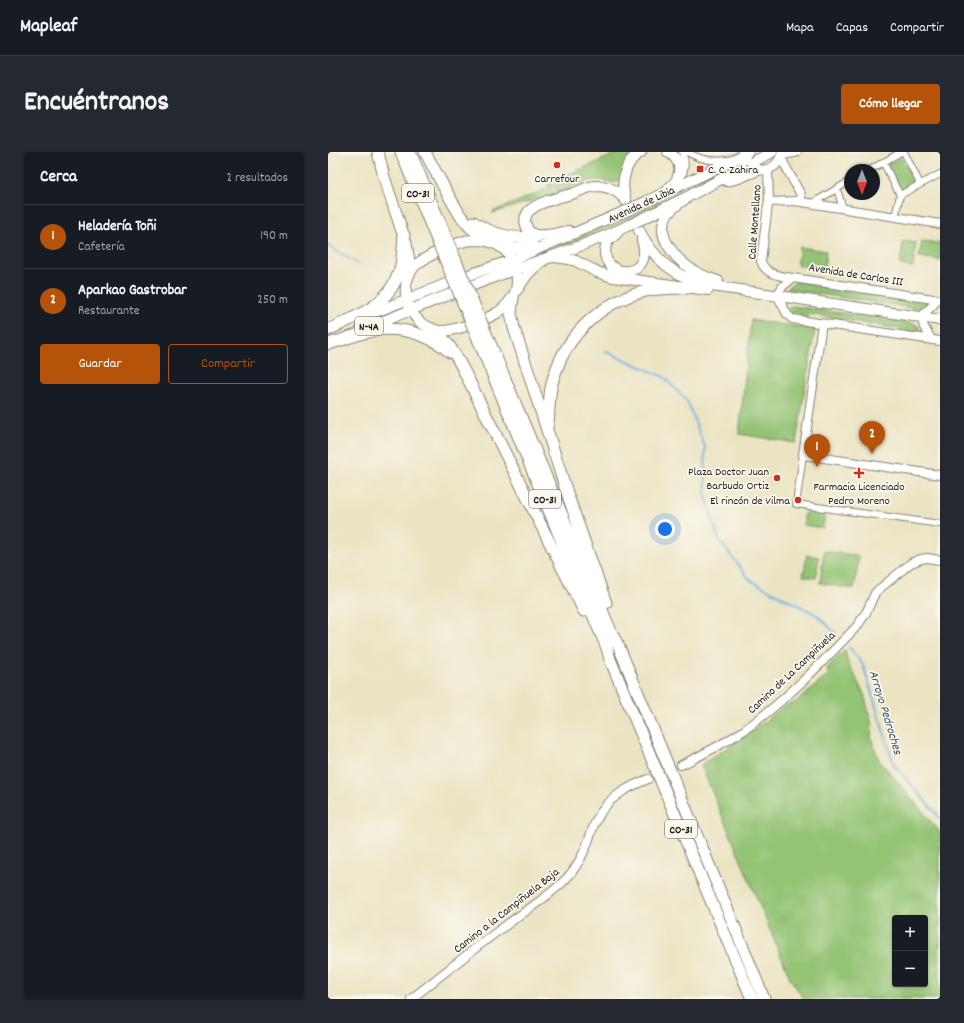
<!DOCTYPE html>
<html lang="es">
<head>
<meta charset="utf-8">
<style>
	body { margin:0; font-family:Dekko,sans-serif; background:#242831; color:#f1f3f6 }
	.controls { position:absolute; right:12px; bottom:12px; display:grid; overflow:hidden; border-radius:4px; box-shadow:0 1px 3px #0004 }
	.controls button { width:36px; height:36px; display:grid; place-items:center; padding:0; border:0; border-bottom:1px solid #363941; background:#171b24; color:#f1f3f6; font:20px sans-serif }
	.compass { position:absolute; left:516px; top:12px; width:36px; height:36px; border-radius:50%; background:#171b24; box-shadow:0 1px 3px #0004; rotate:180deg }
	.you { position:absolute; left:337px; top:377px; width:14px; height:14px; margin:-10px; border:3px solid #fff; border-radius:50%; background:#1a73e8; box-shadow:0 0 0 6px #1a73e833 }
	.badge { display:grid; place-items:center; width:26px; height:26px; border-radius:50%; background:#b45309; color:#fff; font-size:13px; font-weight:700 }
	.pin { position:absolute; translate:-50% -33px; filter:drop-shadow(0 1px 2px #0008) }
	.pin::after { content:''; position:absolute; top:21px; width:14px; height:12px; background:inherit; clip-path:polygon(0 0,100% 0,50% 100%) }
	.list { margin:0; padding:0; list-style:none }
	h2 { display:flex; justify-content:space-between; align-items:center; height:52px; margin:0; padding:0 16px; font-size:17px }
	h2 small { font-size:13px; font-weight:400; color:#9ea1a6 }
	.list li { display:grid; grid-template-columns:26px 1fr auto; gap:12px; align-items:center; box-sizing:border-box; height:64px; padding:0 16px; border-top:1px solid #363941 }
	.list b { display:block; font-size:15px; white-space:nowrap }
	.list p { margin:0; font-size:13px; white-space:nowrap; color:#9ea1a6 }
	.list em { font-size:13px; font-style:normal; color:#9ea1a6 }
	.actions { display:flex; gap:8px; padding:12px 16px }
	.actions a { flex:1; padding:9px 0; border:1px solid #b45309; border-radius:4px; text-align:center; font-size:14px; color:#b45309 }
	.actions .main { background:#b45309; color:#fff }
	.map { position:relative; flex:none; width:612px; height:847px; overflow:hidden; border-radius:4px }
	header { display:flex; align-items:center; gap:24px; box-sizing:border-box; height:56px; padding:0 20px; background:#171b24; border-bottom:1px solid #363941 }
	header strong { font-size:19px }
	nav { display:flex; gap:22px; margin-inline-start:auto; font-size:14px }
	.intro { display:flex; align-items:center; justify-content:space-between; box-sizing:border-box; height:96px; padding:0 24px }
	h1 { margin:0; font-size:28px }
	.button { padding:10px 18px; border-radius:4px; background:#b45309; color:#fff; font-size:14px; font-weight:700 }
	main { display:flex; gap:24px; padding:0 24px }
	aside { flex:1; background:#171b24; border-radius:4px; box-shadow:0 1px 3px #0004 }
	.map>svg:first-child { display:block }
	.green { fill:#93c373; stroke:#587048; fill-rule:evenodd }
	.lines { fill:none; stroke-linecap:round; stroke-linejoin:round }
	.stream { stroke:#6cb3e3; stroke-width:2 }
	.minor-casing { stroke:#848070; stroke-width:8 }
	.tertiary-casing { stroke:#848070; stroke-width:10 }
	.secondary-casing { stroke:#848070; stroke-width:11 }
	.primary-casing { stroke:#848070; stroke-width:12 }
	.motorway-casing { stroke:#848070; stroke-width:13 }
	.minor { stroke:#fff; stroke-width:6 }
	.tertiary { stroke:#fff; stroke-width:8 }
	.secondary { stroke:#fff; stroke-width:9 }
	.primary { stroke:#fff; stroke-width:10 }
	.motorway { stroke:#fff; stroke-width:11 }
	.primary-bridge-casing { stroke:#848070; stroke-width:12; stroke-linecap:butt }
	.motorway-bridge-casing { stroke:#848070; stroke-width:13; stroke-linecap:butt }
	.primary-bridge { stroke:#fff; stroke-width:10 }
	.motorway-bridge { stroke:#fff; stroke-width:11 }
	.poi-dot { fill:#c8321e; stroke:#fbf7ec; stroke-width:1.5 }
	.labels { text-anchor:middle; stroke-width:3.5; stroke-linejoin:round; paint-order:stroke }
	.shield { fill:#fbf7ec; stroke:#5f5e5a; stroke-width:1 }
	.shield-label { font-size:11px; font-weight:bold; fill:#1c1c1c }
	.poi-label { font-size:12px; fill:#1c1c1c; stroke:#fbf7ec }
	.street-label { font-size:12px; fill:#1c1c1c; stroke:#fbf7ec }
	.water-label { font-size:13px; font-style:italic; fill:#3c586c; stroke:#fbf7ec }
</style>
</head>
<body>
<header>
<strong>Mapleaf</strong>
<nav><a>Mapa</a><a>Capas</a><a>Compartir</a></nav>
</header>
<div class="intro"><h1>Encuéntranos</h1><a class="button">Cómo llegar</a></div>
<main>
<aside>
<h2>Cerca<small>2 resultados</small></h2>
<ul class="list">
<li><span class="badge">1</span><div><b>Heladería Toñi</b><p>Cafetería</p></div><em>190 m</em></li>
<li><span class="badge">2</span><div><b>Aparkao Gastrobar</b><p>Restaurante</p></div><em>250 m</em></li>
</ul>
<div class="actions"><a class="main">Guardar</a><a>Compartir</a></div>
</aside>
<div class="map">
<svg width="612" height="847" viewBox="0 0 612 847">
	<rect width="100%" height="100%" fill="#fbf7ec"/>
	<filter id="ink" filterUnits="userSpaceOnUse"><feTurbulence type="fractalNoise" baseFrequency=".025" numOctaves="2"/><feDisplacementMap in="SourceGraphic" scale="8" xChannelSelector="R" yChannelSelector="G"/><feConvolveMatrix kernelMatrix="1 2 1 2 8 2 1 2 1" color-interpolation-filters="sRGB"/></filter>
	<filter id="wash" filterUnits="userSpaceOnUse"><feTurbulence type="fractalNoise" baseFrequency=".012" numOctaves="4" result="noise"/><feDisplacementMap in="SourceGraphic" scale="16" xChannelSelector="R" yChannelSelector="G"/><feGaussianBlur stdDeviation="0.9" result="paint"/><feColorMatrix in="noise" values="0 0 0 0 0 0 0 0 0 0 0 0 0 0 0 0 0 1.4 0 .05"/><feComposite in="paint" operator="in"/></filter>
	<g filter="url(#wash)">
		<rect width="100%" height="100%" fill="#ebe4c3"/>
		<!-- green -->
		<path class="green" d="M292,0H306L293,27C283,35 277,26 266,28C255,30 240,37 229,41L225,33L222,34L226,42L165,61L164,60L221,36L219,32Z
			M573,6L587,31L573,39L559,13Z
			M407,12L408,15L348,46L292,72L210,104L191,110L313,58L360,36Z
			M575,89L588,91L585,115L572,113Z
			M594,89L612,91V108L591,105Z
			M472,95L498,99L496,117L469,113Z
			M468,130L485,131V134L584,149L585,145L601,149L593,156L590,157L459,137L461,134Z
			M465,154L587,172L591,175C592,179 591,181 588,182L579,181V178L481,162L480,167L472,165V162L465,160L464,164L460,157L462,155Z
			M423,168L487,177L468,291L411,282Z
			M477,360L497,363L495,376L475,373Z
			M496,399L531,404L526,437L492,431Z
			M479,403L491,405L488,426L475,424Z
			M517,498L519,508L536,542L544,573L543,586L551,608L612,680V847H476L463,828L373,613L416,585L454,556L468,550L500,523L499,516ZM567,766H597V832H567Z"/>
		<g class="lines">
			<!-- stream -->
			<path class="stream" d="M0,94L31,112
				M277,199L336,225L359,249L377,295L378,345L391,388L422,428L489,463L508,482
				M521,495L535,513L566,613L612,666"/>
		</g>
	</g>
	<g filter="url(#ink)">
		<g class="lines">
			<!-- minor casing -->
			<g class="minor-casing">
				<path id="minor" d="M359,0C372,8 385,10 400,8
					M576,0L592,32
					M555,10L572,43
					M542,18L573,0
					M352,27C358,18 358,9 354,0
					M509,37L515,57
					M483,52L522,29
					M567,65L572,43L612,22
					M475,303L468,352L612,372"/>
			</g>
			<!-- tertiary casing -->
			<g class="tertiary-casing">
				<path id="tertiary" d="M454,3L467,1L469,0
					M453,6L473,43V50
					M440,17L441,50L440,53L433,109C437,123 453,124 465,126L612,148
					M441,50L468,49L612,72
					M465,126L455,134L449,143L459,162L464,167L612,189
					M494,171L475,303L612,323
					M603,187L596,175L593,165L610,148
					M353,613C374,603 395,592 415,579C457,549 494,511 530,473L539,459L547,441L550,438L583,411L593,407L599,406L612,408
					M83,847C114,823 145,797 177,774C197,759 219,746 237,728C246,719 253,707 258,695C262,686 264,676 269,667C279,646 300,635 320,627"/>
			</g>
			<!-- secondary casing -->
			<g class="secondary-casing">
				<path id="secondary" d="M415,0C419,24 450,24 454,0"/>
			</g>
			<!-- primary casing -->
			<g class="primary-casing">
				<path id="primary" d="M340,0C355,9 355,25 341,36
					M399,29L411,26L430,18
					M361,44C353,50 342,56 338,65C326,86 352,112 370,121C376,125 383,127 390,129
					M298,49C292,32 296,9 313,0
					M309,54L406,8L420,0
					M316,66L361,44L444,0
					M309,74C325,108 348,127 385,134L612,168
					M241,79C228,81 202,91 198,73C196,68 198,62 201,59C212,49 233,45 247,41C253,38 260,35 267,34C270,34 274,34 277,35C285,36 291,41 297,47
					M290,80C287,83 283,86 280,89C278,92 277,97 277,101C278,121 308,127 315,107C317,101 316,94 314,88
					M153,88C175,90 189,106 189,129C189,135 188,141 184,146C180,152 175,157 169,161C157,168 125,180 111,179C104,178 98,174 92,170C77,156 72,132 86,115C95,105 124,93 137,89C142,88 148,88 153,88Z
					M169,92L188,96L207,95
					M189,138L199,123L209,113L219,106L226,105L241,107L248,109L269,120L285,125L380,138
					M32,166L141,123L184,108L293,61
					M33,178C81,159 128,139 177,121C217,106 261,93 299,74"/>
			</g>
			<!-- motorway casing -->
			<g class="motorway-casing">
				<path id="motorway" d="M50,0L56,25L78,91L81,109L79,127
					M73,0L107,83
					M82,0L116,80
					M97,0L118,39L132,63L142,75L161,89
					M145,70C167,84 187,88 213,84
					M185,145L183,161L186,176L220,281L239,341L278,451
					M104,177C120,189 126,200 135,217L256,459
					M0,178C30,164 62,153 72,117C75,106 75,94 76,83
					M159,184L284,482L291,495L415,795L436,847
					M150,187L239,402L279,496L282,507L424,847
					M0,192C16,188 33,180 50,178C76,175 102,183 122,200
					M220,272C221,260 221,248 223,236C233,188 270,150 318,139C332,136 346,136 360,136"/>
			</g>
			<!-- minor -->
			<use href="#minor" class="minor"/>
			<!-- tertiary -->
			<use href="#tertiary" class="tertiary"/>
			<!-- secondary -->
			<use href="#secondary" class="secondary"/>
			<!-- primary -->
			<use href="#primary" class="primary"/>
			<!-- motorway -->
			<use href="#motorway" class="motorway"/>
			<!-- primary-bridge casing -->
			<g class="primary-bridge-casing">
				<path id="primary-bridge" d="M293,61L309,54
					M299,74L316,66"/>
			</g>
			<!-- motorway-bridge casing -->
			<g class="motorway-bridge-casing">
				<path id="motorway-bridge" d="M116,80L159,184
					M107,83L150,187"/>
			</g>
			<!-- primary-bridge -->
			<use href="#primary-bridge" class="primary-bridge"/>
			<!-- motorway-bridge -->
			<use href="#motorway-bridge" class="motorway-bridge"/>
		</g>
	</g>
	<!-- markers -->
	<g class="poi-dot">
		<circle cx="229" cy="13" r="4"/>
		<rect x="368" y="13" width="8" height="8" rx="2"/>
		<path d="M529 315h4v4h4v4h-4v4h-4v-4h-4v-4h4z"/>
		<circle cx="449" cy="326" r="4"/>
		<circle cx="470" cy="348" r="4"/>
	</g>
	<g class="labels">
		<!-- shield labels -->
		<g class="shield">
			<rect x="74" y="32" width="32" height="18" rx="3"/>
			<rect x="27" y="165" width="28" height="18" rx="3"/>
			<rect x="201" y="338" width="32" height="18" rx="3"/>
			<rect x="337" y="668" width="32" height="18" rx="3"/>
		</g>
		<g class="shield-label">
			<text x="90" y="45">CO-31</text>
			<text x="41" y="178">N-4A</text>
			<text x="217" y="351">CO-31</text>
			<text x="353" y="681">CO-31</text>
		</g>
		<!-- poi labels -->
		<g class="poi-label">
			<text x="380" y="21" text-anchor="start">C. C. Zahira</text>
			<text x="229" y="30">Carrefour</text>
			<text x="441" y="323" text-anchor="end">Plaza Doctor Juan<tspan x="441" dy="14">Barbudo Ortiz</tspan></text>
			<text x="531" y="338">Farmacia Licenciado<tspan x="531" dy="14">Pedro Moreno</tspan></text>
			<text x="462" y="352" text-anchor="end">El rincón de Vilma</text>
		</g>
		<!-- street labels -->
		<g class="street-label">
			<text transform="translate(313 52) rotate(-25)" y="4">Avenida de Libia</text>
			<text transform="translate(426 70) rotate(-86)" y="4">Calle Montellano</text>
			<text transform="translate(528 122) rotate(9)" y="4">Avenida de Carlos III</text>
			<text transform="translate(463 520) rotate(-43)" y="4">Camino de La Campiñuela</text>
			<text transform="translate(178 758) rotate(-38)" y="4">Camino a la Campiñuela Baja</text>
		</g>
		<!-- water labels -->
		<g class="water-label">
			<text transform="translate(559 560) rotate(73)" y="5">Arroyo Pedroches</text>
		</g>
	</g>
</svg>
<div class="controls">
<button>+</button>
<button>−</button>
</div>
<svg class="compass" viewBox="-18 -18 36 36"><path d="M0-13l5 13h-10z" fill="#e53935"/><path d="M0 13l5-13h-10z" fill="#9ea1a6"/></svg>
<div class="you"></div>
<div class="pin badge" style="left:489px;top:315px">1</div>
<div class="pin badge" style="left:544px;top:302px">2</div>
</div>
</main>
</body>
</html>
